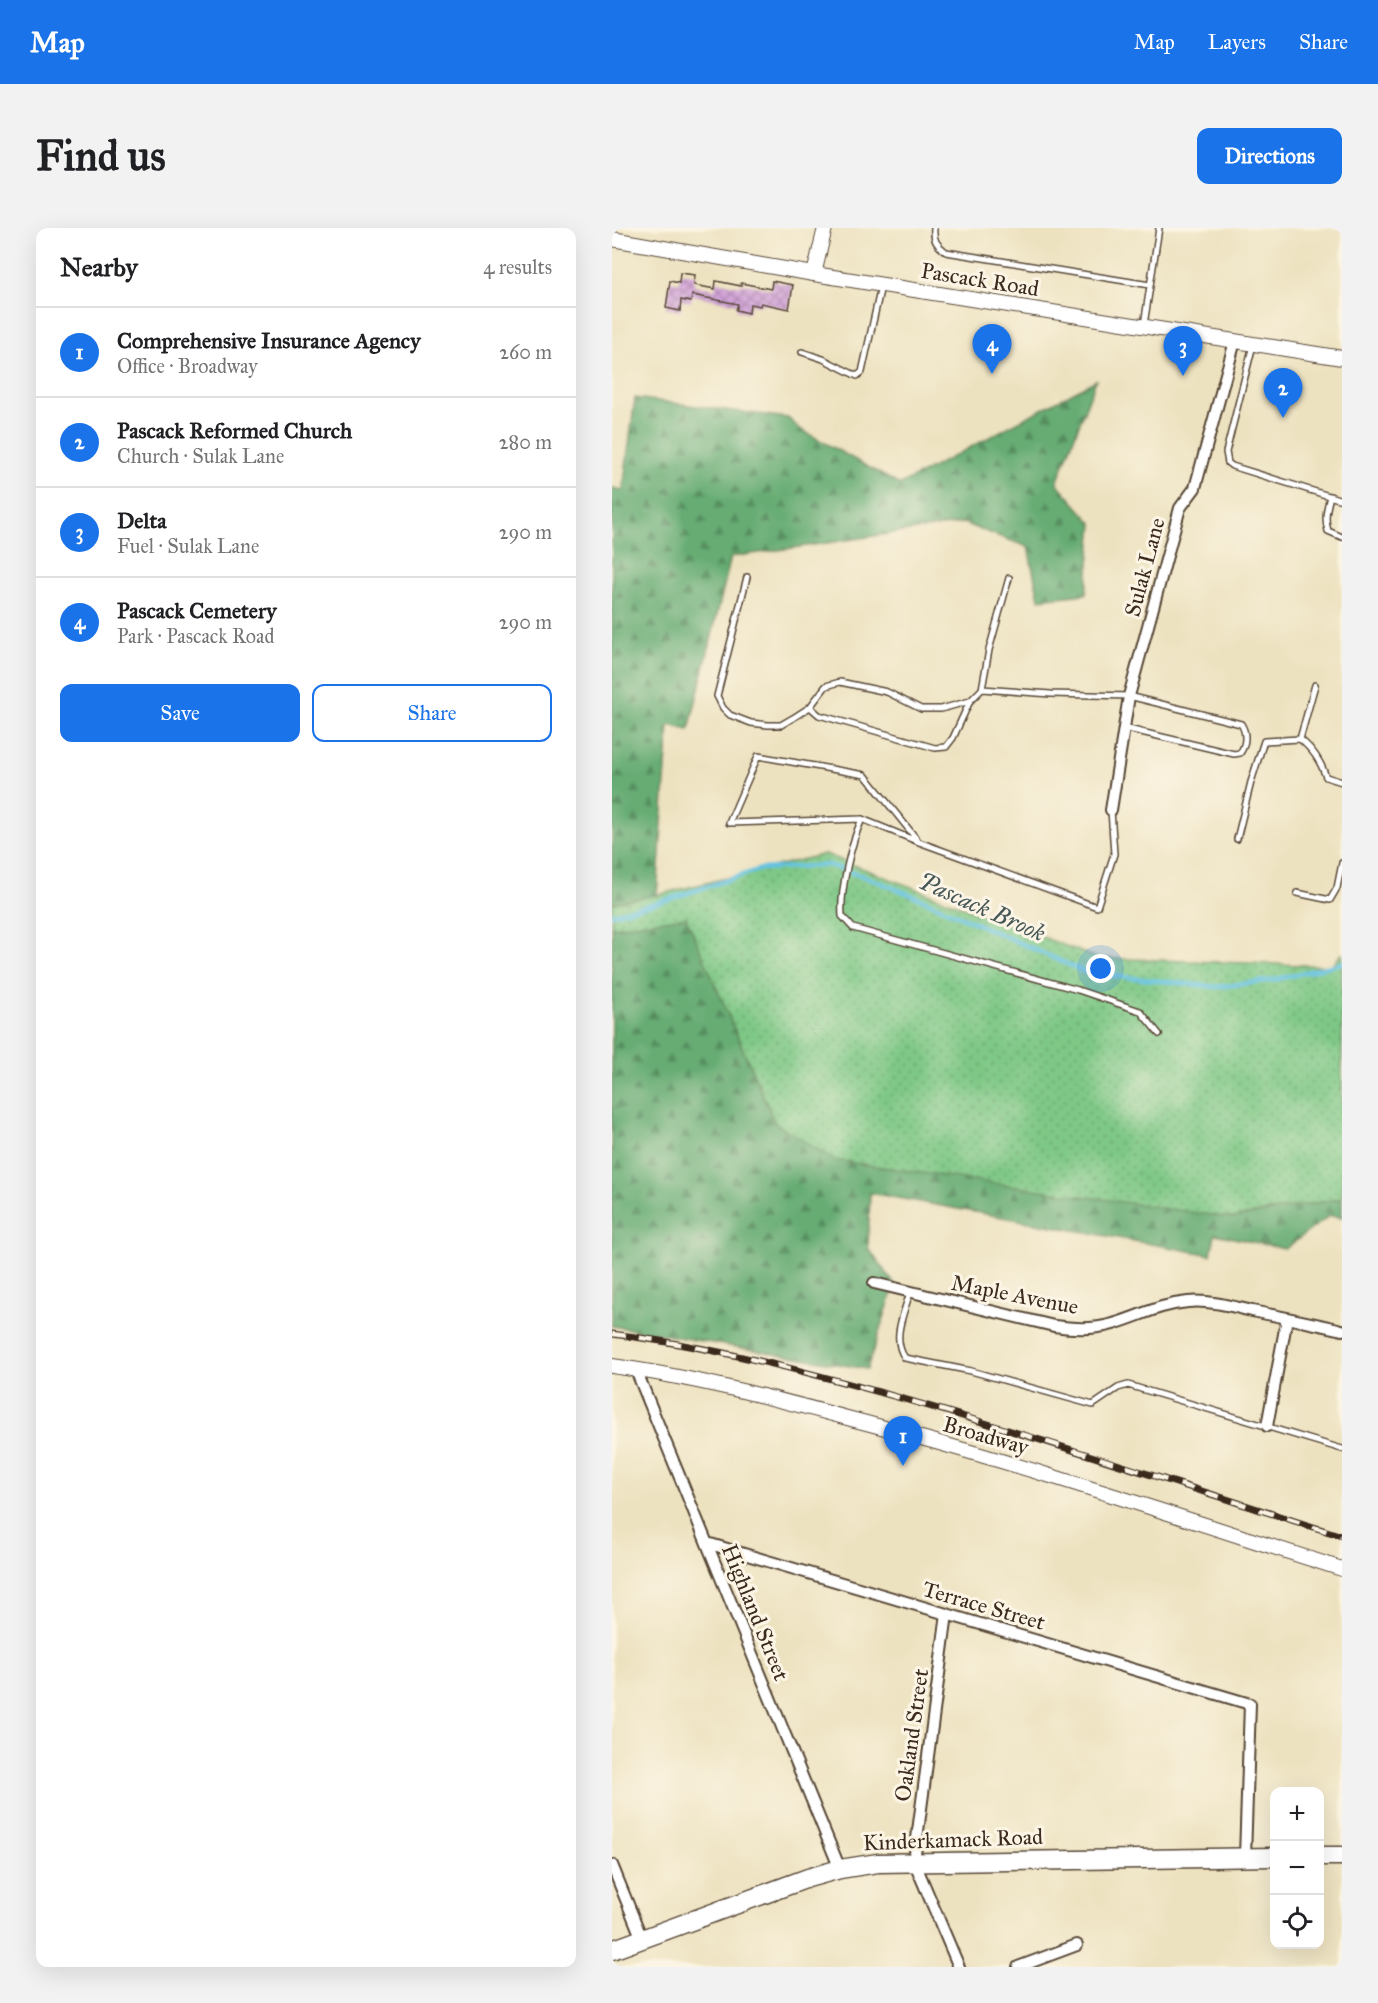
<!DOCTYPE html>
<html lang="en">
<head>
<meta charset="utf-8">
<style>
	body { margin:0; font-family:"IM FELL Great Primer",serif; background:#f2f2f2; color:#202124 }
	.controls { position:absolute; right:18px; bottom:18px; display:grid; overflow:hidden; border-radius:12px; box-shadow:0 6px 24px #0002 }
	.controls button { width:54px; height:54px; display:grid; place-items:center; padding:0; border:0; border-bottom:2px solid #e0e0e0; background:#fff; color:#202124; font:30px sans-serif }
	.you { position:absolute; left:489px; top:741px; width:21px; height:21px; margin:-15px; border:4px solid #fff; border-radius:50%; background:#1a73e8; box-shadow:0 0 0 9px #1a73e833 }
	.badge { display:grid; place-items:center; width:39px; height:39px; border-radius:50%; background:#1a73e8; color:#fff; font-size:20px; font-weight:700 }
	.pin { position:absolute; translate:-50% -50px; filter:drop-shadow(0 2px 3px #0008) }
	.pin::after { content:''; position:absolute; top:32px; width:21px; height:18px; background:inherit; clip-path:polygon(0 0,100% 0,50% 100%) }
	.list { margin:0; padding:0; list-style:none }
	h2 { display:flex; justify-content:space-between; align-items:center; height:78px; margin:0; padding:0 24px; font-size:26px }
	h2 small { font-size:20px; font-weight:400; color:#757577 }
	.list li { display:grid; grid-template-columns:39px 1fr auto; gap:18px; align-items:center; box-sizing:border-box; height:90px; padding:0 24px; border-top:2px solid #e0e0e0 }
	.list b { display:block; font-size:22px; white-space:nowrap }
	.list p { margin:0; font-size:20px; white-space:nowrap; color:#757577 }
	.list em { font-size:20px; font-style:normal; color:#757577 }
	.actions { display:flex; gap:12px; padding:18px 24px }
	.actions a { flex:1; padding:14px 0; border:2px solid #1a73e8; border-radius:12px; text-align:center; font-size:21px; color:#1a73e8 }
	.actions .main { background:#1a73e8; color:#fff }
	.icon { flex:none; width:33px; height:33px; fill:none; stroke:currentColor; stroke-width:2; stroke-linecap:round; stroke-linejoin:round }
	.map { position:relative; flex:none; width:730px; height:1739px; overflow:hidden; border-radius:12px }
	header { display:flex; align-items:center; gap:36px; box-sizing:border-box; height:84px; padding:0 30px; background:#1a73e8; color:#fff }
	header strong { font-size:28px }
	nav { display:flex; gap:33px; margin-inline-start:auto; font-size:21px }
	.intro { display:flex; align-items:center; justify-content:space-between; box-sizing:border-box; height:144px; padding:0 36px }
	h1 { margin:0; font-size:42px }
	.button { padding:15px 27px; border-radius:12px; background:#1a73e8; color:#fff; font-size:21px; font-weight:700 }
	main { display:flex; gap:36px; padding:0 36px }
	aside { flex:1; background:#fff; border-radius:12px; box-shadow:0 6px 24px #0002 }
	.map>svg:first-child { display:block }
	.forest { fill:url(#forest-firs); stroke:#506b48; stroke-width:1.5 }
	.park { fill:url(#park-dots); stroke:#5c7952; stroke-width:1.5 }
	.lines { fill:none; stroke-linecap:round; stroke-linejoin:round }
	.stream { stroke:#63c2e1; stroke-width:4.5 }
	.building { fill:url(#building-cross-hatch) }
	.service-casing { stroke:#564636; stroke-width:8 }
	.minor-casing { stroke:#564636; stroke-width:14 }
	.tertiary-casing { stroke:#564636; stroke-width:16 }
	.primary-casing { stroke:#564636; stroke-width:21 }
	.service { stroke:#fff; stroke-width:5 }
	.minor { stroke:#fff; stroke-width:10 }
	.tertiary { stroke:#fff; stroke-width:14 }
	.primary { stroke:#fff; stroke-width:18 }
	.rail-casing { stroke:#3b2a1e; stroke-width:7 }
	.rail { stroke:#fcf5e5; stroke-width:4.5; stroke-dasharray:14; stroke-linecap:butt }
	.labels { text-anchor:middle; stroke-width:6; stroke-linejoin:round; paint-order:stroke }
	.street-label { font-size:22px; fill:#3b2a1e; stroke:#fcf5e5 }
	.water-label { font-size:24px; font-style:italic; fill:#475858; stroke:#fcf5e5 }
</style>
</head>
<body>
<header>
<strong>Map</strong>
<nav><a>Map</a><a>Layers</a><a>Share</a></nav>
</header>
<div class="intro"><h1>Find us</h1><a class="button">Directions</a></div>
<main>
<aside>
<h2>Nearby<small>4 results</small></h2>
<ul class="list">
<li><span class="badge">1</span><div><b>Comprehensive Insurance Agency</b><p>Office · Broadway</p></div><em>260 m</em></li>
<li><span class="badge">2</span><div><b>Pascack Reformed Church</b><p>Church · Sulak Lane</p></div><em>280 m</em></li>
<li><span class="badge">3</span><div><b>Delta</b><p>Fuel · Sulak Lane</p></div><em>290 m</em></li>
<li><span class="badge">4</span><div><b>Pascack Cemetery</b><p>Park · Pascack Road</p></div><em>290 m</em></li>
</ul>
<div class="actions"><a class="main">Save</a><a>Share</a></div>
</aside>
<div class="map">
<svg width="730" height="1739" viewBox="0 0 730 1739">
	<defs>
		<pattern id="forest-firs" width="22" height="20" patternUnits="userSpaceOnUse" patternTransform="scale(1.5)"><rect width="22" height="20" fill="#66ac73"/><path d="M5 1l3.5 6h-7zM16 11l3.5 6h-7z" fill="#558c5e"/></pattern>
		<pattern id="park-dots" width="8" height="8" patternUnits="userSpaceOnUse" patternTransform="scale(1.5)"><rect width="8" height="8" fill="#7ec886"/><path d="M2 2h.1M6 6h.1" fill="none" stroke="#68a36d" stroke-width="1.8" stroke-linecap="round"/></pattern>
		<pattern id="building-cross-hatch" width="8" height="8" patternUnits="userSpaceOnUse" patternTransform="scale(1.5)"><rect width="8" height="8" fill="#d2a3d8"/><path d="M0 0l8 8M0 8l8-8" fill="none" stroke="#ac85af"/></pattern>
	</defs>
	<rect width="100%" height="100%" fill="#fcf5e5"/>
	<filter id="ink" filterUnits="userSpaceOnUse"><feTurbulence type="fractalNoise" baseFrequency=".0167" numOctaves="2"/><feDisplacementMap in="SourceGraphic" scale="12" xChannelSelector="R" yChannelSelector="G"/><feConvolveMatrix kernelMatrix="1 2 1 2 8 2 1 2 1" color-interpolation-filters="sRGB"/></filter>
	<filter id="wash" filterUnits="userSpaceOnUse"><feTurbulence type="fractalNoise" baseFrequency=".008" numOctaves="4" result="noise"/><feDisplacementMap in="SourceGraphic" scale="24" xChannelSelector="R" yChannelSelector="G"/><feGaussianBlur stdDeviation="1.35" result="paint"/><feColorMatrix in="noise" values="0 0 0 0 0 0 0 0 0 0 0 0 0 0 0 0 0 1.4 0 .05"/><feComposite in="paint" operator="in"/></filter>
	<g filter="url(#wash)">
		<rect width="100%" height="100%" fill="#ede2c0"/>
		<!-- forest -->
		<path class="forest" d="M484,152L445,255L481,296L474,366L427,371L416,319L351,295L119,329L77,502L57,497L45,667L0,675V260L11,262L23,170L176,190L188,201L288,257Z
			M74,689L163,895L620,990L730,970V989L717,988L673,1021L603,1006L599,1027L258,965L256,1020L283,1057L255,1141L0,1098V699Z"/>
		<!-- park -->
		<path class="park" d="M213,626L485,730L718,738L730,726V970L620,990L222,932L163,895L74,689L0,699V675L45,667Z"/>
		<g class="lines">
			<!-- stream -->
			<path class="stream" d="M0,686L48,674L149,641L217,637L262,652L312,672L475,745L605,759L662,752L730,735"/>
		</g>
		<g id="blocks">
			<!-- building -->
			<path class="building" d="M68,45L83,47L82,57L103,61L104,53L129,58V55L159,61L160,53L181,57L177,81L149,75L148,78L138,76L137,85L124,82L126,76L80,67L79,74L69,72L68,83L54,80L58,53L67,55Z"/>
		</g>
	</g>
	<g filter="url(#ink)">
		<use href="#blocks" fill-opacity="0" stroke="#564636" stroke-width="1.5"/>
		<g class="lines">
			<!-- service casing -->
			<g class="service-casing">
				<path id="service" d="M322,0C321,12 324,16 334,24L538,57
					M532,97L547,0
					M641,117L614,224L616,235L620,238L730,272
					M190,124L211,131L245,148L250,144L269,58
					M718,268C715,280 712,290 716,303L730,309
					M135,349L105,468L111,480L118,487L139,495L156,497H169L181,490L198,479L214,458L228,454L275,464L309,481H329L358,473
					M703,457L688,511C701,522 708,532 714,549L730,554
					M370,461L377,422L397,350
					M198,479L207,487L323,520L334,519L341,510L358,473L370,461L439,466L517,468L629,496C635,505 634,517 628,525L622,526L512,500
					M250,591C239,615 228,662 230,688L241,700L466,762L528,783L547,806
					M625,611L639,554L652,513L688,511
					M307,614L253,547L146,528L117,595L250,591L307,614L485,679L502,626L499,582
					M685,665L718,672L725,660L730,635
					M298,1064C292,1086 279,1110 293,1130L359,1143L481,1177L506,1160L516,1157L730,1221"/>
			</g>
			<!-- minor casing -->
			<g class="minor-casing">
				<path id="minor" d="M499,582L517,468L568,280L583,260L623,113
					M262,1055L442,1098C462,1101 481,1102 501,1096C529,1088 545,1077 576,1074C597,1072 619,1078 640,1083C670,1089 700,1095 730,1102
					M24,1142L228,1641
					M655,1198L675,1090
					M95,1315L638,1476L633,1629
					M335,1386L302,1633L347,1739
					M0,1637L30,1711
					M406,1739L465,1717"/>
			</g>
			<!-- tertiary casing -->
			<g class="tertiary-casing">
				<path id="tertiary" d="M0,11L202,46L730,130
					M202,46L213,0
					M0,1138C81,1149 161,1170 239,1191C405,1234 567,1289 730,1341"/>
			</g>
			<!-- primary casing -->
			<g class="primary-casing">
				<path id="primary" d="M708,1628H730
					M0,1722L196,1650L228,1641L266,1635L662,1629"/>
			</g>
			<!-- service -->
			<use href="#service" class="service"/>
			<!-- minor -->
			<use href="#minor" class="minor"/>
			<!-- tertiary -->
			<use href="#tertiary" class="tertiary"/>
			<!-- primary -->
			<use href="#primary" class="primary"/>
			<!-- rail casing -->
			<g class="rail-casing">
				<path id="rail" d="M0,1106C99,1118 196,1144 292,1171C439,1213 584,1262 730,1308"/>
			</g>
			<!-- rail -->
			<use href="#rail" class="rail"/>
		</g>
	</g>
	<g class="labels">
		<!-- street labels -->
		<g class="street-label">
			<text transform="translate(368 51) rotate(9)" y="8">Pascack Road</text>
			<text transform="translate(532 339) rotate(-75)" y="8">Sulak Lane</text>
			<text transform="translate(403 1066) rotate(11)" y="8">Maple Avenue</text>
			<text transform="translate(374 1207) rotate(16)" y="8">Broadway</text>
			<text transform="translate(372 1377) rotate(16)" y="8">Terrace Street</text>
			<text transform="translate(144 1384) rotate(68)" y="8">Highland Street</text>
			<text transform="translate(299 1507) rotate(-82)" y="8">Oakland Street</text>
			<text transform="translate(341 1611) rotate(-2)" y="8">Kinderkamack Road</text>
		</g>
		<!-- water labels -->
		<g class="water-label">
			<text transform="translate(370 679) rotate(24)" y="8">Pascack Brook</text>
		</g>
	</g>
</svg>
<div class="controls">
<button>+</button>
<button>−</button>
<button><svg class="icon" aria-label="locate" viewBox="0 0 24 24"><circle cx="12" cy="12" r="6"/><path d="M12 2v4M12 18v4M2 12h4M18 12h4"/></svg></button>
</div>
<div class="you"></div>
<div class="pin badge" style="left:291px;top:1238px">1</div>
<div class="pin badge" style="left:671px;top:190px">2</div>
<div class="pin badge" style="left:571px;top:148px">3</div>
<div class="pin badge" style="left:380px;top:146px">4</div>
</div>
</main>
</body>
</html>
